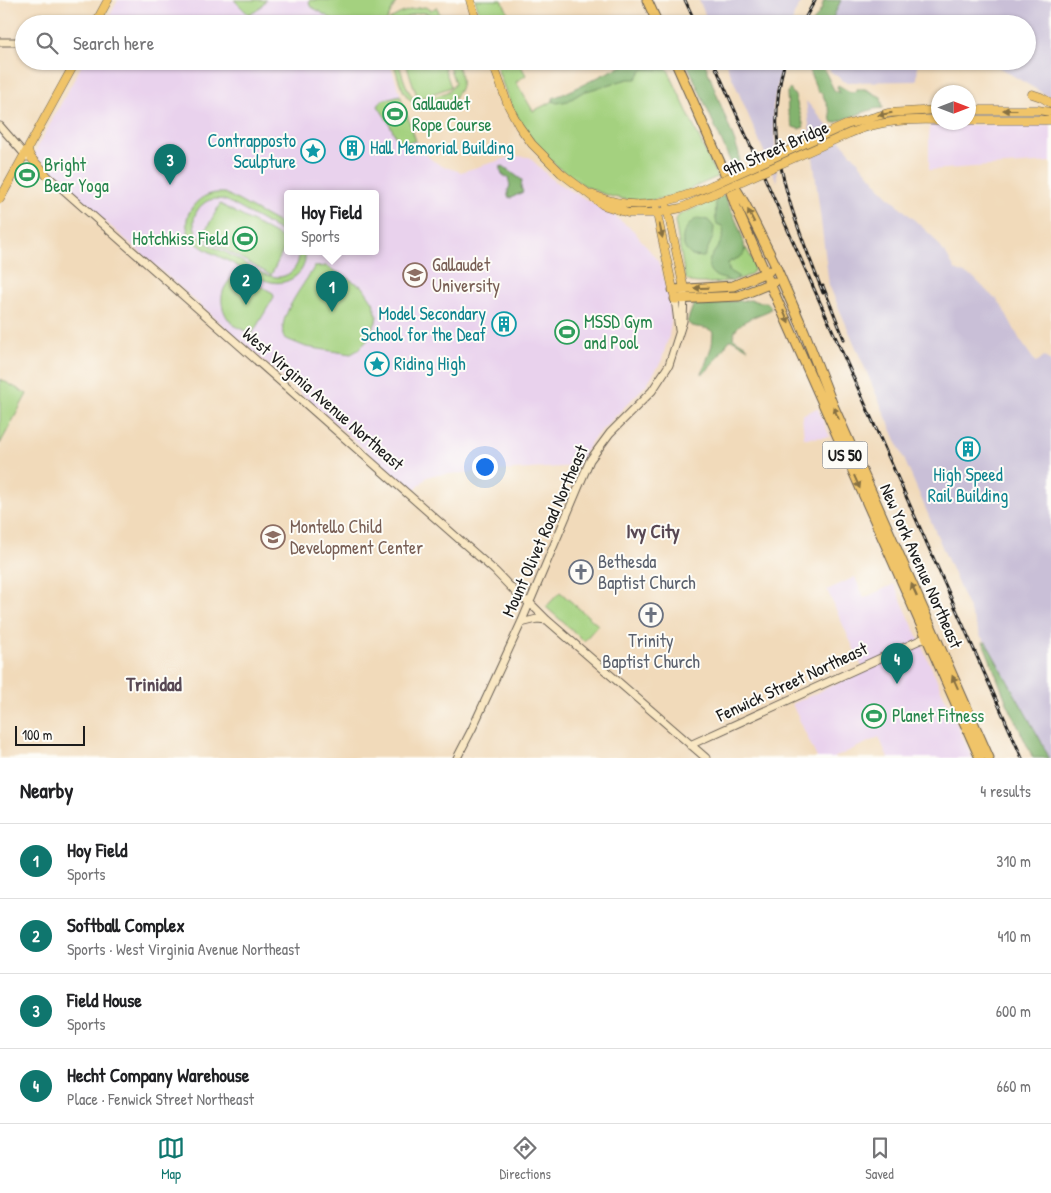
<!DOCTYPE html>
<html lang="en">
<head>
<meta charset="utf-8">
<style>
	body { margin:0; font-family:"Patrick Hand",sans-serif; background:#f2f2f2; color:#202124 }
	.compass { position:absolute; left:931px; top:85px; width:45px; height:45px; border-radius:50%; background:#fff; box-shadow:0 1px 4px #0004; rotate:90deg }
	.scale { position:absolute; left:15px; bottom:12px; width:70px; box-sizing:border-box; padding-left:5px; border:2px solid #1c1c1c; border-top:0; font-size:14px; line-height:18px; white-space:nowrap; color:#1c1c1c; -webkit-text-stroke:4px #fdfcf7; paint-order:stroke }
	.you { position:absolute; left:484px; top:466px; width:18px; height:18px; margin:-12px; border:4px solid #fff; border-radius:50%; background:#1a73e8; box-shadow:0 0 0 8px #1a73e833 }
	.badge { display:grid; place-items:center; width:32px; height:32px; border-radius:50%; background:#0f766e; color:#fff; font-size:16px; font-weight:700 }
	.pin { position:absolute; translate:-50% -41px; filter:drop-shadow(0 1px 2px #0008) }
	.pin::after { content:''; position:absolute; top:26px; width:18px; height:15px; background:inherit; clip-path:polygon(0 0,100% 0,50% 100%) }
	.popup { position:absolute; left:284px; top:190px; width:95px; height:65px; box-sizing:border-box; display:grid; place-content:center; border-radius:5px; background:#fff; filter:drop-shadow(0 1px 4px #0005); font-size:16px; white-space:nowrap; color:#757577 }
	.popup b { font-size:19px; color:#202124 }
	.popup::after { content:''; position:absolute; left:50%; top:100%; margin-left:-10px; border:10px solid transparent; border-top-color:#fff }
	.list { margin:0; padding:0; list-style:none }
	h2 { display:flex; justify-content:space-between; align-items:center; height:65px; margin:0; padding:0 20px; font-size:21px }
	h2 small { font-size:16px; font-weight:400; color:#757577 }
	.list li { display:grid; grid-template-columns:32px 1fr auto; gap:15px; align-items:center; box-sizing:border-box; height:75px; padding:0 20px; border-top:1px solid #e0e0e0 }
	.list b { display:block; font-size:19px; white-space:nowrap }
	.list p { margin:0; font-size:16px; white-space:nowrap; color:#757577 }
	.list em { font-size:16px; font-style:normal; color:#757577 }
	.icon { flex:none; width:28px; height:28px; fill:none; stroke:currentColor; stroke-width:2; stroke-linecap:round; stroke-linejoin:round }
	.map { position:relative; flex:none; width:1051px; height:758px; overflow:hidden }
	.search { position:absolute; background:#fff; box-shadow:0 1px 4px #0004; left:15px; right:15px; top:15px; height:55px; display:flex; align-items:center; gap:12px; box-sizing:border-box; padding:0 18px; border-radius:28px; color:#757577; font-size:19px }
	.sheet { height:365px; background:#fff }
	nav { display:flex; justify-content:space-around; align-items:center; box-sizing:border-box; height:70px; border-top:1px solid #e0e0e0; background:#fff; font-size:14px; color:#757577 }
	nav a { display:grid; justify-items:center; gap:2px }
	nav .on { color:#0f766e }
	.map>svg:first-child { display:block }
	.built { fill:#e9d2ed; fill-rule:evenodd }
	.industrial { fill:#c9bfd7 }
	.green { fill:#a4d17f; stroke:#60764e }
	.forest { fill:#83b36e; stroke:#506845 }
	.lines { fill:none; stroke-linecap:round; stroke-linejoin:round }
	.secondary-casing { stroke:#675e53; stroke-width:9 }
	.primary-casing { stroke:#675e53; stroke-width:9 }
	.highway-casing { stroke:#675e53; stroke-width:11 }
	.secondary { stroke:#f9e7c3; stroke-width:7 }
	.primary { stroke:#f0c469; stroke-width:8 }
	.highway { stroke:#f0c469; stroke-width:9 }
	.rail-casing { stroke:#1c1c1c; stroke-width:3 }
	.rail { stroke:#fdfcf7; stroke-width:1; stroke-dasharray:4; stroke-linecap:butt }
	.primary-bridge-casing { stroke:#675e53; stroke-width:9; stroke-linecap:butt }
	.primary-bridge { stroke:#f0c469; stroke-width:8 }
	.oneway { fill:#867042 }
	.labels { text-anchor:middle; stroke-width:4; stroke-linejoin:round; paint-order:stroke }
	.shield { fill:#fdfcf7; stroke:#605f5e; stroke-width:1 }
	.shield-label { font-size:16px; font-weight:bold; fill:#1c1c1c }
	.leisure-label { font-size:18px; fill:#27864d; stroke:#fdfcf7; text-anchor:start }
	.culture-label { font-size:18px; fill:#0d838f; stroke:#fdfcf7; text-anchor:end }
	.street-label { font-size:18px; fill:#1c1c1c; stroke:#fdfcf7 }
	.education-label { font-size:18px; fill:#785e54; stroke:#fdfcf7; text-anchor:start }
	.worship-label { font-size:18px; fill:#5b616d; stroke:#fdfcf7; text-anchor:start }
	.neighbourhood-label { font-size:19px; font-weight:bold; fill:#584854; stroke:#fdfcf7 }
</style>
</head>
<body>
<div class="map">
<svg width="1051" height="758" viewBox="0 0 1051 758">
	<rect width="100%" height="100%" fill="#fdfcf7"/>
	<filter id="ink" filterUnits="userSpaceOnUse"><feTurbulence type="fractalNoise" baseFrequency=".02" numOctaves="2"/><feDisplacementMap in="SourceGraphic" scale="10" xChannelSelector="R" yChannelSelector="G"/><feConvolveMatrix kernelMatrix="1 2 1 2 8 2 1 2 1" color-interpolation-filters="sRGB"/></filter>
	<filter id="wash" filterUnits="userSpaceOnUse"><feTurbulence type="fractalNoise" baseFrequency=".0096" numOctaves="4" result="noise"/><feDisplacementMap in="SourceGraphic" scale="20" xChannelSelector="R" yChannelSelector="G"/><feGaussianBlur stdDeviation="1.12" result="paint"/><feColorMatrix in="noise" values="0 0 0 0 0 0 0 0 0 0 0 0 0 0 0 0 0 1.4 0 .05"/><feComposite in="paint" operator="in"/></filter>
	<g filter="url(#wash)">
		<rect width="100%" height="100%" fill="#f1daba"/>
		<!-- built -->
		<path class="built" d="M118,0H309L310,6L340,24H105Z
			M84,61H389L419,148L432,160L442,166L461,172L514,156L529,157L554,181L610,213L633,230L658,261L669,294L671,321L669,336L661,362L646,385L593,439L577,466L433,475L427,477L413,492L91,209L33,155ZM288,193H376V251H288Z
			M931,125H1049L1051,126V162L929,170V129Z
			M815,409H818L830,437L804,438L802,415Z
			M855,577L864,598L894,584L972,758H888L879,737L834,758H817L792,704L864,671L827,590Z"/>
		<!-- industrial -->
		<path class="industrial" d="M699,0H803L794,14L792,24H709Z
			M837,0H1051V98L988,61H1027V24H825Z
			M725,61H783L773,107L777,182Z
			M827,61H918L917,81L845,82L830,71Z
			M806,101L887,195L932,236L947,256L955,270L974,278L995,299L996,298L1003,308L1020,340L1036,363L1044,356L1051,362V758H1049L1041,741L986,642L981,637L829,285Z"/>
		<!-- green -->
		<path class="green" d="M234,0H266C261,6 257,13 248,14Z
			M309,0H397L385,24H340L310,6Z
			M475,0H502L509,15L503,18L505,24H483Z
			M425,7L431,10L437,7L443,24H434L431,15C415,7 401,24 386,24C393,14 413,8 425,7Z
			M393,61H398C402,72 407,100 421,101C426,101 431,98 436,96C444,93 451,92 455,83L447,61H456C460,74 466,85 455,96V98L444,103L442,101L417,109L416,104C401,97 398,75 393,61Z
			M405,61H442L451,87L418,99Z
			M495,61H518L526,75L516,82L533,111L635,61H664L717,177C696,186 676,197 653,200C594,206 542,164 516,114C507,98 501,79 495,61Z
			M400,95L416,141L405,143L397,140L389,123L378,106L382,100Z
			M216,193H225L288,228V235L227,201C218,198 209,198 202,205C193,213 191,226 199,236C206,245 222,250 232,256C248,264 274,287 291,272C298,266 299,259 299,251H305C306,260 304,269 297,275C276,294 250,273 230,262C219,256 203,250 194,241C176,222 194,195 216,193Z
			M715,199L725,235L714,274C721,278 725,279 733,274L729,271L728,263C735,257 743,258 746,248C749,254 756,263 754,270C751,282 702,285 691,282C687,280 687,280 685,277L675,221L679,215Z
			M220,204L288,241L271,275L202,237Z
			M326,266L363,287L373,302L377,316L376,322L367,341L358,350L351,354L306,347L284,338C276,319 303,286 313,269L314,267Z
			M236,272L273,293L274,297L252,334C247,331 242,330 237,327C225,320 218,303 224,289C227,282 232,278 236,272Z
			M0,379L27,394L0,444Z
			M560,592L598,625L584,641L546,607Z"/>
		<!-- forest -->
		<path class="forest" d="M824,0H841L830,24H812L821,10Z
			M636,61H663L666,70L645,69L641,71L636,79H628L583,92L568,101L557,103L553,101V98C581,88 607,70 636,61Z
			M686,61H704L739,153V166L732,165Z
			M805,61H820L834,90L840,93L837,87L838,85L850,92H855L857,89H865L881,97L883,108L873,109L834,123L831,121L830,112L822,93L818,92Z
			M790,89L795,96L804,127L799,129L793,127L788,112L787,92Z
			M503,166L522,180L521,187L523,192L511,198L508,197V190L510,186L508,177C502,176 501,174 500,167Z
			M724,195C729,205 749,245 744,253C741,259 733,259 728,263L729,271L739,277L732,282C726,278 718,279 713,274C697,259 731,244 722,226L717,224C714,216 717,208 715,199Z
			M698,218L708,220L714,227L713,237L704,257L692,256C689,253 685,250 684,246C679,235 689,222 698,218Z
			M715,300L726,302L750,300L768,303L771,307L770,310C758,316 735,321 733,337C737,342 745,343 748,349L733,340H730C722,349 711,370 702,374L712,345L713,332C706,325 693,330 687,322L694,303L697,301Z
			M983,642H986L1041,741L1049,758H1033L1007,703Z"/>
	</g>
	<g filter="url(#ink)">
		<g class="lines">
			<!-- secondary casing -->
			<g class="secondary-casing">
				<path id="secondary" d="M0,42H24
					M0,126L27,157
					M42,171L495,571L520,597L530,603
					M675,299L679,330
					M528,601L547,620L706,758
					M521,623L537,619L547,620
					M690,745L931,635
					M457,758L472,729L521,623L590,460L610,433L652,391L669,365L683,321L684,294"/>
			</g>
			<!-- primary casing -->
			<g class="primary-casing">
				<path id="primary" d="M470,0L477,24
					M95,24L108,0
					M492,61L508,105L519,126L532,144L561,173L603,205L628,213H657L681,208L715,193
					M1032,94L1041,97L1051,103
					M968,110H1038L1051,112
					M968,120H1051
					M846,125L888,113L938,110
					M850,133C879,121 907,119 938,120
					M28,149C29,161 41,165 46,175
					M593,195C636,213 671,203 712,185
					M0,199L76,61
					M667,207L684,289
					M656,209L675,299"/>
			</g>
			<!-- highway casing -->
			<g class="highway-casing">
				<path id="highway" d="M647,0L658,24
					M675,61L723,169L736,207L980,758
					M733,184L745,204L773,260L804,331L832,403L989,758
					M673,290L733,286L769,271
					M675,299L739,296L774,282"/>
			</g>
			<!-- secondary -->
			<use href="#secondary" class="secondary"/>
			<!-- primary -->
			<use href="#primary" class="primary"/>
			<!-- highway -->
			<use href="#highway" class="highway"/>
			<!-- rail casing -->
			<g class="rail-casing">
				<path id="rail" d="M685,0L696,24
					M802,24L815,0
					M713,61L1022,758
					M785,61C761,147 793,214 823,293
					M823,286L844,339"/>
			</g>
			<!-- rail -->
			<use href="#rail" class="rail"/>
			<!-- primary-bridge casing -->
			<g class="primary-bridge-casing">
				<path id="primary-bridge" d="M712,185L846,125
					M715,193L850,133"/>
			</g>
			<!-- primary-bridge -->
			<use href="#primary-bridge" class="primary-bridge"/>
		</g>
		<!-- one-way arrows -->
		<defs><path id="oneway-solid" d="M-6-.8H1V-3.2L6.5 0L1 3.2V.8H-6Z" transform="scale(1.25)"/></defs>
		<g class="oneway">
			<use href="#oneway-solid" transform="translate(1010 110) rotate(180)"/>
			<use href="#oneway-solid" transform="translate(885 114) rotate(170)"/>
			<use href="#oneway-solid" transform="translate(751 216) rotate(-117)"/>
			<use href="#oneway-solid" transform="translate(661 231) rotate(78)"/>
			<use href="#oneway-solid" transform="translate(701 288) rotate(178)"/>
			<use href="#oneway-solid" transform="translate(786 317) rotate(67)"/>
			<use href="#oneway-solid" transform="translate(836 413) rotate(-114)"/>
			<use href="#oneway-solid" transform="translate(857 482) rotate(66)"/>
			<use href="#oneway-solid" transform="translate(914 590) rotate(-114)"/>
			<use href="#oneway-solid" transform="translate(955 682) rotate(-114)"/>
		</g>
	</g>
	<!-- icons -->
	<defs>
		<g id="stadium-ring" transform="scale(1.25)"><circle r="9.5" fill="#fdfcf7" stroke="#2e9e5b" stroke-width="1.5"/><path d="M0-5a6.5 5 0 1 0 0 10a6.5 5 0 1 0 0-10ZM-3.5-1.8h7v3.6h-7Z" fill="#2e9e5b"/></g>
		<g id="building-ring" transform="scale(1.25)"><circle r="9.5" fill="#fdfcf7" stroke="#0f9aa8" stroke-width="1.5"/><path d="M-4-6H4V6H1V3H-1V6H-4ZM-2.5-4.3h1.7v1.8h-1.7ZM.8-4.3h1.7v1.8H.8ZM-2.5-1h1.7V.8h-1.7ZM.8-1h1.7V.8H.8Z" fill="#0f9aa8"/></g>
		<g id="sight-ring" transform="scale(1.25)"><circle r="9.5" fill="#fdfcf7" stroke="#0f9aa8" stroke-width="1.5"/><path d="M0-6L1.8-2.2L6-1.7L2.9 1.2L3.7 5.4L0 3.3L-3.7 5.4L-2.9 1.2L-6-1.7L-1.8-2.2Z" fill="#0f9aa8"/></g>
		<g id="university-ring" transform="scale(1.25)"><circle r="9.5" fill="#fdfcf7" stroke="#8d6e63" stroke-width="1.5"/><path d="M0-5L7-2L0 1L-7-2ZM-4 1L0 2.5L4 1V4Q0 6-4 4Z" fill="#8d6e63"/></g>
		<g id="school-ring" transform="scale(1.25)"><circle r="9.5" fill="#fdfcf7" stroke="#8d6e63" stroke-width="1.5"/><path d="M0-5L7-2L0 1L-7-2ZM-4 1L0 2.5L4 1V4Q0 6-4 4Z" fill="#8d6e63"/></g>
		<g id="church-ring" transform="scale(1.25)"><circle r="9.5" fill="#fdfcf7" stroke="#6b7280" stroke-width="1.5"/><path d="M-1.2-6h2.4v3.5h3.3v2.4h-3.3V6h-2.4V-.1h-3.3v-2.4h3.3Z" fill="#6b7280"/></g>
	</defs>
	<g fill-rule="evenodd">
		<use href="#stadium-ring" x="395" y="114"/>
		<use href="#building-ring" x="352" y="148"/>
		<use href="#sight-ring" x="313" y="151"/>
		<use href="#stadium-ring" x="27" y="175"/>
		<use href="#stadium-ring" x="245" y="239"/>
		<use href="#university-ring" x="415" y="275"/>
		<use href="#building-ring" x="504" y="324"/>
		<use href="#stadium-ring" x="567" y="332"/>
		<use href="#sight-ring" x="377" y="364"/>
		<use href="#building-ring" x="968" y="449"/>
		<use href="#school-ring" x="273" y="537"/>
		<use href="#church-ring" x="581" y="572"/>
		<use href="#church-ring" x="651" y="615"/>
		<use href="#stadium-ring" x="874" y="716"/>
	</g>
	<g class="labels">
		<!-- shield labels -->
		<rect class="shield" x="822.5" y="441.5" width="45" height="27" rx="4"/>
		<g class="shield-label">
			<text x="845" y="461">US 50</text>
		</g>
		<!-- leisure labels -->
		<g class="leisure-label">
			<text x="412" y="110">Gallaudet<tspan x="412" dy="21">Rope Course</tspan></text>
			<text x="44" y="171">Bright<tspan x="44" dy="21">Bear Yoga</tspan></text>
			<text x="228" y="245" text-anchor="end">Hotchkiss Field</text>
			<text x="584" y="328">MSSD Gym<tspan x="584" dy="21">and Pool</tspan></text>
			<text x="892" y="722">Planet Fitness</text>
		</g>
		<!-- culture labels -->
		<g class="culture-label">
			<text x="296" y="147">Contrapposto<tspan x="296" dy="21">Sculpture</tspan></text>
			<text x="370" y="154" text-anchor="start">Hall Memorial Building</text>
			<text x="486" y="320">Model Secondary<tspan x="486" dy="21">School for the Deaf</tspan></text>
			<text x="394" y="370" text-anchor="start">Riding High</text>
			<text x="968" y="481" text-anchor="middle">High Speed<tspan x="968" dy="21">Rail Building</tspan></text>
		</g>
		<!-- street labels -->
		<g class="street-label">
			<text transform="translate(776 149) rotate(-24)" y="6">9th Street Bridge</text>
			<text transform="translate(323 399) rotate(41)" y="6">West Virginia Avenue Northeast</text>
			<text transform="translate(545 531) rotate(-66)" y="6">Mount Olivet Road Northeast</text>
			<text transform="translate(921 566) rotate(66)" y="6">New York Avenue Northeast</text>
			<text transform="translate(792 682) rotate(-25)" y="6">Fenwick Street Northeast</text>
		</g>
		<!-- education labels -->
		<g class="education-label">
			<text x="432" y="271">Gallaudet<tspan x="432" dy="21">University</tspan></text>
			<text x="290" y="533">Montello Child<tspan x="290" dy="21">Development Center</tspan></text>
		</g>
		<!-- worship labels -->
		<g class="worship-label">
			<text x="598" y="568">Bethesda<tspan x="598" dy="21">Baptist Church</tspan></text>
			<text x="651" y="647" text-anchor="middle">Trinity<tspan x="651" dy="21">Baptist Church</tspan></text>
		</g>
		<!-- neighbourhood labels -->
		<g class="neighbourhood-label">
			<text x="653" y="538">Ivy City</text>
			<text x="154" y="691">Trinidad</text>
		</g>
	</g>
</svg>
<svg class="compass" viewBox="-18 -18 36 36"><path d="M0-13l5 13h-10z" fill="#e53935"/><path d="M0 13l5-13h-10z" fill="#757577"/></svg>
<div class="scale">100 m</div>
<div class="you"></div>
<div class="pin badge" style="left:332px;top:312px">1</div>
<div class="popup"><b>Hoy Field</b>Sports</div>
<div class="pin badge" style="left:246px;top:305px">2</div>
<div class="pin badge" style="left:170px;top:185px">3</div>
<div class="pin badge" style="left:897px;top:684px">4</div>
<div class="search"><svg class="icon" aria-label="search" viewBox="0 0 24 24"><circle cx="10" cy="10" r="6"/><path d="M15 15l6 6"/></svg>Search here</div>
</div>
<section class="sheet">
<h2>Nearby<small>4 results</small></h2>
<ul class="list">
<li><span class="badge">1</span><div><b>Hoy Field</b><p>Sports</p></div><em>310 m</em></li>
<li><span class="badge">2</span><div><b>Softball Complex</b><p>Sports · West Virginia Avenue Northeast</p></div><em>410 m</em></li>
<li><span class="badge">3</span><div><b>Field House</b><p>Sports</p></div><em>600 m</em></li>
<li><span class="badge">4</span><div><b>Hecht Company Warehouse</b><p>Place · Fenwick Street Northeast</p></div><em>660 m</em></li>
</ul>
</section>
<nav>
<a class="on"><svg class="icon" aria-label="map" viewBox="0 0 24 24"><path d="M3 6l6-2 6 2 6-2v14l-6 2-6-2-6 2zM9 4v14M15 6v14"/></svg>Map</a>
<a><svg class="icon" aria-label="directions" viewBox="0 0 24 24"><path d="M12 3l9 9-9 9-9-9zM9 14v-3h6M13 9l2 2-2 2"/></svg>Directions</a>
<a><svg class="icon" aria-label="saved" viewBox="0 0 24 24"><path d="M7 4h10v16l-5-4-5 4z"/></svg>Saved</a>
</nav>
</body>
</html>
